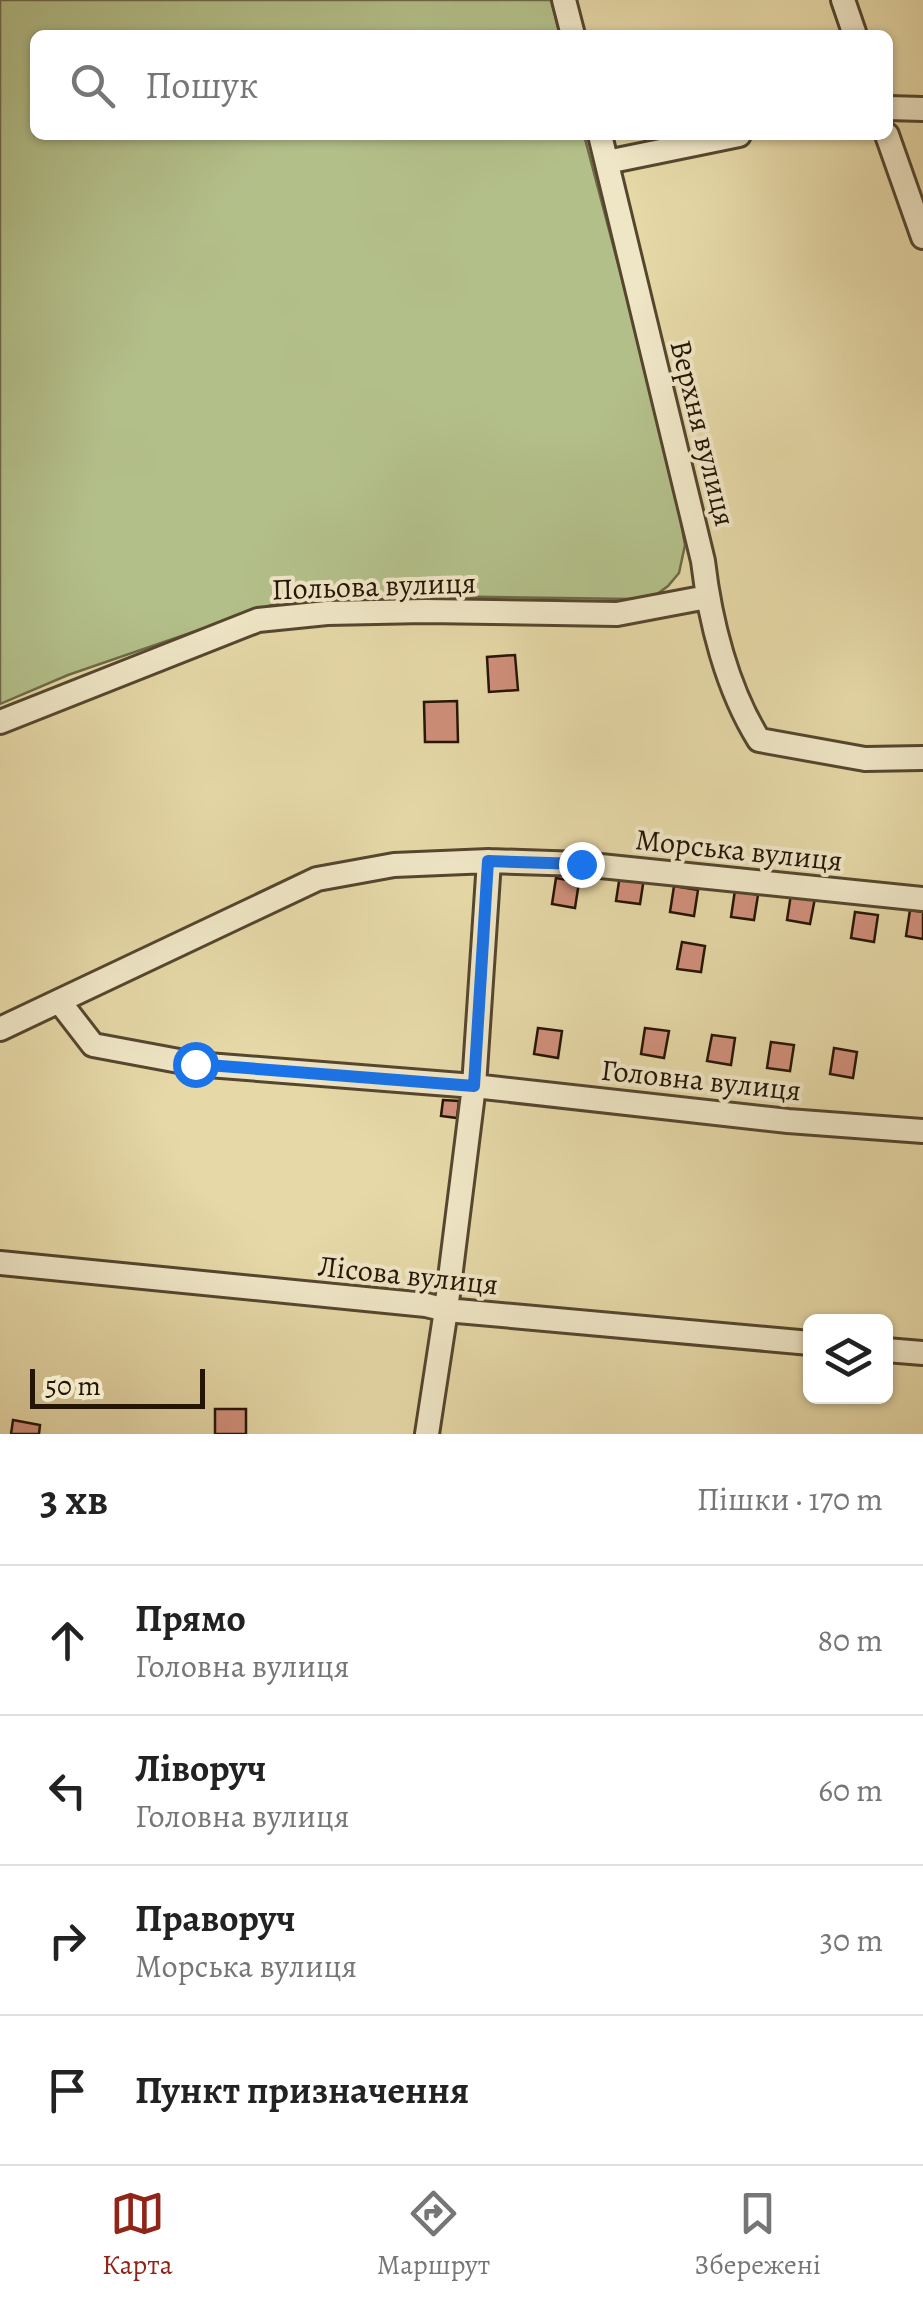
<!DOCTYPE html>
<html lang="uk">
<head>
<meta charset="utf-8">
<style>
	body { margin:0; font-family:Alegreya,serif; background:#f6f6f6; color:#222 }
	.controls { position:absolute; right:30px; bottom:30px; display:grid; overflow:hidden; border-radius:15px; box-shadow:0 2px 8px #0004 }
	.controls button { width:90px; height:90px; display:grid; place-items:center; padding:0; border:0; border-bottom:2px solid #e0e0e0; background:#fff; color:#222; font:50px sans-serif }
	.scale { position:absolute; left:30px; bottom:25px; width:175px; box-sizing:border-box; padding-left:10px; border:5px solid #251505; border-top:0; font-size:28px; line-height:35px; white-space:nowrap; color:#251505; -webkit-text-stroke:8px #efe6c6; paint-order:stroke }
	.stop { position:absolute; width:30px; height:30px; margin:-22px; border:8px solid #1a73e8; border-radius:50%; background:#fff }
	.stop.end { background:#1a73e8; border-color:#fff; box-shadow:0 2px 10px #0008 }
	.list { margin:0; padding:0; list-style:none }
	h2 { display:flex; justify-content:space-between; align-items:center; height:130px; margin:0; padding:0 40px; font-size:42px }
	h2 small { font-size:32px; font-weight:400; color:#767676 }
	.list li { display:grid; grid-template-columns:65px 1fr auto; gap:30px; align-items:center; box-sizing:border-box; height:150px; padding:0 40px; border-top:2px solid #e0e0e0 }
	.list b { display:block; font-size:38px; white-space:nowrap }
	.list p { margin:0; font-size:32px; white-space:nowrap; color:#767676 }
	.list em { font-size:32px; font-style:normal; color:#767676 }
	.icon { flex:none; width:55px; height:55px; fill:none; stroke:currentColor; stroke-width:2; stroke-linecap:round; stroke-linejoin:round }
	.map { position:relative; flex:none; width:923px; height:1434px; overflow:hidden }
	.search { position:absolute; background:#fff; box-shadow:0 2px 8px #0004; left:30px; right:30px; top:30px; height:110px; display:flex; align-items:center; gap:25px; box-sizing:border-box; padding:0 35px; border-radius:15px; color:#767676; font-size:38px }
	.sheet { height:730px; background:#fff }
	nav { display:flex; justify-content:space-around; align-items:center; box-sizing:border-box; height:140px; border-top:2px solid #e0e0e0; background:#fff; font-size:28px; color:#767676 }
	nav a { display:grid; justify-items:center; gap:5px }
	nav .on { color:#8f2418 }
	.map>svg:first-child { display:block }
	.green { fill:#b3bf89; stroke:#6c6a47; stroke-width:2.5 }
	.building { fill:#d08f7b; stroke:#251505; stroke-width:2.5 }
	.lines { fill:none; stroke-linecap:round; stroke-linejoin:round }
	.minor-casing { stroke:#55462e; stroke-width:28 }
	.minor { stroke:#efe6c6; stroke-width:22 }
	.route { stroke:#1a73e8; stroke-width:12 }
	.labels { text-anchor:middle; stroke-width:8; stroke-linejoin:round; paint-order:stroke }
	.street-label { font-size:30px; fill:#251505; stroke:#efe6c6 }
</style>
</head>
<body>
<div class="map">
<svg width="923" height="1434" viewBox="0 0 923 1434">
	<rect width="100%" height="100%" fill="#e6d8a7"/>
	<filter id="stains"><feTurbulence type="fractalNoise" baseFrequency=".002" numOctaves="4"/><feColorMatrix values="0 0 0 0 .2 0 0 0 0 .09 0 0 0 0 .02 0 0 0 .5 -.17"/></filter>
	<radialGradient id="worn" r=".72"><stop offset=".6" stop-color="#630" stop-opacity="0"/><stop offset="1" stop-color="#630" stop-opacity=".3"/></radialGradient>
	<!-- green -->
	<path class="green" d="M0,0H551L560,35H35V135H584L670,461L685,545L679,573L668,586L657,594L632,599L360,595L280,602L68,675L0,704Z"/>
	<!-- building -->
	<path class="building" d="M515,655L518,690L489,692L487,657Z
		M457,701L458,742H425L424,702Z
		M620,875L644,878L640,904L616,901Z
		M556,878L579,882L575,908L552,904Z
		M674,886L698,890L694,916L670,912Z
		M735,890L758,895L754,920L731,917Z
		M791,894L815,898L810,924L787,920Z
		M910,910L923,912V939L906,936Z
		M855,912L878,915L874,942L851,938Z
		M682,942L705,946L701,972L677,969Z
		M538,1028L562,1031L558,1058L534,1054Z
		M645,1028L669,1031L664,1058L641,1054Z
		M712,1035L735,1038L731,1065L707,1061Z
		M771,1042L794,1045L790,1071L767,1068Z
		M834,1048L857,1052L853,1078L830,1074Z
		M443,1100L459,1101L457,1118L441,1116Z
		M215,1409H246V1434H215Z
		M13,1420L40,1425L39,1434H11Z"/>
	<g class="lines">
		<!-- minor casing -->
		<g class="minor-casing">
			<path id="minor" d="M564,0L573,35
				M843,0L855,35
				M888,108L923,109
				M600,135L703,561C710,621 727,689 759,740L865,759L923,758
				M887,135L923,237
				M607,162L739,135
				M0,722L258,620L327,613L425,611L617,614L707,597
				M59,1001L93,1045L195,1064L474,1086L788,1121L923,1131
				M0,1029L317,879L394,865L489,861L581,864L923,899
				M0,1263L426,1305L446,1310L810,1343
				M886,1350L923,1353
				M427,1434L446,1310L474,1086L489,861"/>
		</g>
		<!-- minor -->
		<use href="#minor" class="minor"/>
	</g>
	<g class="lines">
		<!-- route -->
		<path class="route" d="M195,1064L474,1086L488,861L581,864"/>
	</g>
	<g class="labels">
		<!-- street labels -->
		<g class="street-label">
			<text transform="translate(703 433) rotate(76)" y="10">Верхня вулиця</text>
			<text transform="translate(374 586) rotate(-2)" y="10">Польова вулиця</text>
			<text transform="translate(739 850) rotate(6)" y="10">Морська вулиця</text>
			<text transform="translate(701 1080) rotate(6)" y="10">Головна вулиця</text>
			<text transform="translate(408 1275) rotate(6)" y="10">Лісова вулиця</text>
		</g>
	</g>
	<rect width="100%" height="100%" filter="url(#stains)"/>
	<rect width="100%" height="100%" fill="url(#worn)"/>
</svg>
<div class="controls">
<button><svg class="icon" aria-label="layers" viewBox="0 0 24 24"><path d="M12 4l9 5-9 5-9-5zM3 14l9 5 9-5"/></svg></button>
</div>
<div class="scale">50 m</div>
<div class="stop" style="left:195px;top:1064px"></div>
<div class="stop end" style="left:581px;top:864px"></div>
<div class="search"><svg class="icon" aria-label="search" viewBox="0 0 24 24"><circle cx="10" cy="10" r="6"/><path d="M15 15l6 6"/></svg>Пошук</div>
</div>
<section class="sheet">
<h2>3 хв<small>Пішки · 170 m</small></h2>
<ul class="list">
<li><svg class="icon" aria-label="ahead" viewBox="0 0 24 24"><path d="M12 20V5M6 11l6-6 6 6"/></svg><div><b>Прямо</b><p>Головна вулиця</p></div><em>80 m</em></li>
<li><svg class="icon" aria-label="left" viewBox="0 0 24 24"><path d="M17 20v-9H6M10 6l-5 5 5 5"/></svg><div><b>Ліворуч</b><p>Головна вулиця</p></div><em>60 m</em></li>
<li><svg class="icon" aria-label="right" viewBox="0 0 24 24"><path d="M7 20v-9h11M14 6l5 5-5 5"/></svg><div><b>Праворуч</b><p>Морська вулиця</p></div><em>30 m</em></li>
<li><svg class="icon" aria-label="arrive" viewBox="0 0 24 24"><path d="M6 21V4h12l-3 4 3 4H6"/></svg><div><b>Пункт призначення</b></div></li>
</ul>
</section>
<nav>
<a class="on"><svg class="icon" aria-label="map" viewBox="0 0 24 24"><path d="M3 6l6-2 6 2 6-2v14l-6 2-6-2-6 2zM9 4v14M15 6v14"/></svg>Карта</a>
<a><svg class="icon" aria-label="directions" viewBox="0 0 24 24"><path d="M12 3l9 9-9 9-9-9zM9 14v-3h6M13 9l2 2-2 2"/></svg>Маршрут</a>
<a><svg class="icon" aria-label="saved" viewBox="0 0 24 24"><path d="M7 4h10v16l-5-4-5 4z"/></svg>Збережені</a>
</nav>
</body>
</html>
